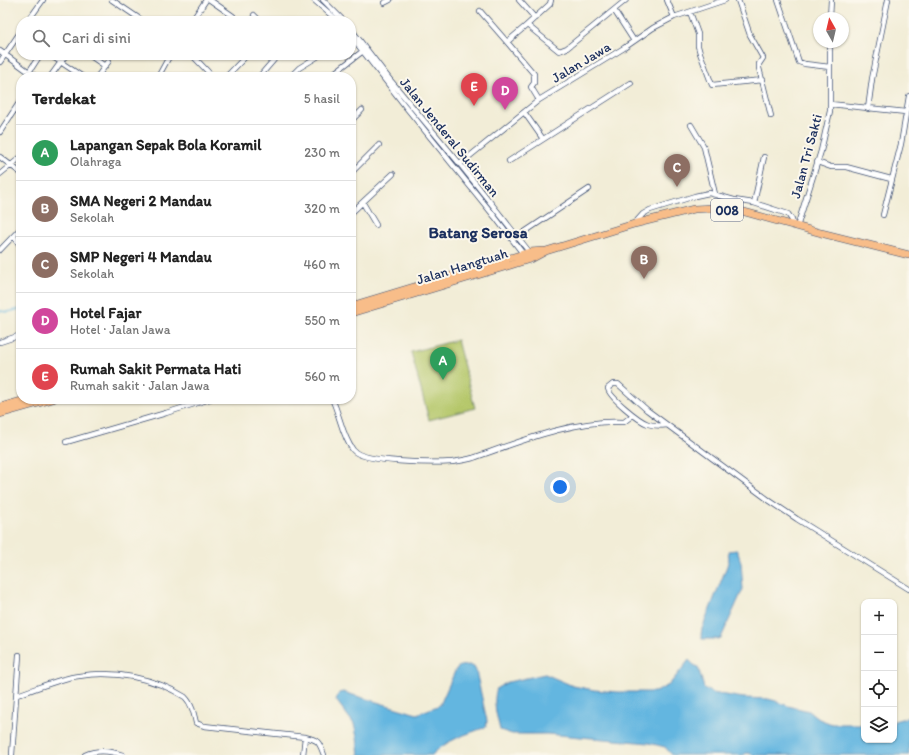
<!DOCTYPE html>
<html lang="id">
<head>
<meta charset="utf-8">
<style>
	body { margin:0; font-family:Itim,sans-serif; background:#f2f2f2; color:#222 }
	.controls { position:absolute; right:12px; bottom:12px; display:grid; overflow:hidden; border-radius:8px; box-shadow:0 1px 3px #0004 }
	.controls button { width:36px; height:36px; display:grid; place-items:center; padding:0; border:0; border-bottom:1px solid #e0e0e0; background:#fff; color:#222; font:20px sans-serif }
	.compass { position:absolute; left:813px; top:12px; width:36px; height:36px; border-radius:50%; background:#fff; box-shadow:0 1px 3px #0004; rotate:352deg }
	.you { position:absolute; left:560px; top:487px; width:14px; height:14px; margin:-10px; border:3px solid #fff; border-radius:50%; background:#1a73e8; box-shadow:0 0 0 6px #1a73e833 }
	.badge { display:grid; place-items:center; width:26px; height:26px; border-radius:50%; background:#c8321e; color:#fff; font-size:13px; font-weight:700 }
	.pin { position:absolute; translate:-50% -33px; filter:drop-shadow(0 1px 2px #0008) }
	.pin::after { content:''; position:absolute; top:21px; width:14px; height:12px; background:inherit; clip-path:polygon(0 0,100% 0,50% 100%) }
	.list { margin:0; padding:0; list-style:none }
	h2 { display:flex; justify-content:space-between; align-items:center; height:52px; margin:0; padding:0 16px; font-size:17px }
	h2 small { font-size:13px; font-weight:400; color:#767676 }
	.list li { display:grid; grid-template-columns:26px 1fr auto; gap:12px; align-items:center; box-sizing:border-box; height:56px; padding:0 16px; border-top:1px solid #e0e0e0 }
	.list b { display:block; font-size:15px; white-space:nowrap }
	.list p { margin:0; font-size:13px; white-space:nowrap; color:#767676 }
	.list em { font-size:13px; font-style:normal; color:#767676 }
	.icon { flex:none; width:22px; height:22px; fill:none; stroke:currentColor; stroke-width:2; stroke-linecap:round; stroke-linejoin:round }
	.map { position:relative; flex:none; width:909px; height:755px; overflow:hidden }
	.search { position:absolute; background:#fff; box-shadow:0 1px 3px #0004; left:16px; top:16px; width:340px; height:44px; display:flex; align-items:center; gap:10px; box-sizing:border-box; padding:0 14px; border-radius:16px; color:#767676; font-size:15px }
	.panel { position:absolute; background:#fff; box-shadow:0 1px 3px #0004; left:16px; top:72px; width:340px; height:332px; border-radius:16px }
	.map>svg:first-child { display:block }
	.green { fill:#b5c76a; stroke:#687b64 }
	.water { fill:#64b6e0; stroke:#40729f }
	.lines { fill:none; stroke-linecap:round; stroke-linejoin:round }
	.stream { stroke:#64b6e0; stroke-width:1.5 }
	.minor-casing { stroke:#3b4c70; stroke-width:6 }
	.highway-casing { stroke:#3b4c70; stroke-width:8 }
	.minor { stroke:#fff; stroke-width:4.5 }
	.highway { stroke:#f8bd89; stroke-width:7 }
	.labels { text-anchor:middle; stroke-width:4; stroke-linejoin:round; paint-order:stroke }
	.shield { fill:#fbf7ec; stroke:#5e6b89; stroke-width:1 }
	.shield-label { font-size:13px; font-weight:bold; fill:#1b2f5e }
	.street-label { font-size:14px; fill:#1b2f5e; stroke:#fbf7ec }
	.quarter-label { font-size:16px; font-weight:bold; fill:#1b2f5e; stroke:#fbf7ec }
</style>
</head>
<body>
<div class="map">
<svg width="909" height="755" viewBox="0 0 909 755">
	<rect width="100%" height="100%" fill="#fbf7ec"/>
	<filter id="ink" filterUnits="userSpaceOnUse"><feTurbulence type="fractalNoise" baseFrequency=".025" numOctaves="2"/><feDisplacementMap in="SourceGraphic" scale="8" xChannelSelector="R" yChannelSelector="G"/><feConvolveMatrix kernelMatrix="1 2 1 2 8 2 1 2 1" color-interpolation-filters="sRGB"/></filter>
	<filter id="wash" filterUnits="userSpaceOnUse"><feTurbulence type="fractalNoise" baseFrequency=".012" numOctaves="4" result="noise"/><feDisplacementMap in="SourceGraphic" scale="16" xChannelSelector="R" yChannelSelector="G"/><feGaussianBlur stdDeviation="0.9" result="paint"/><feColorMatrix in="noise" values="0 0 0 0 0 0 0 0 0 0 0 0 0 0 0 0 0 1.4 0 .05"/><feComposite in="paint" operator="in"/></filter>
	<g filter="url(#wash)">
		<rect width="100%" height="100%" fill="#f2edd7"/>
		<!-- green -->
		<path class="green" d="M457,340L475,408L429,420L411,352Z"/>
		<!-- water -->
		<path class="water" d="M737,550L741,562L743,589L721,638L718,639H702L701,635L702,629L727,566L729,558L728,551Z
			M689,660L694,665L698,667L704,688L712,693L744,698L768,699L776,701L788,706L809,711L819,719L832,724H864V740H894V721L909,717V755H756L747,753L743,755H672L665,747L649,743L547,734H512L500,730C497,716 492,702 497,688L508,682L545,674L573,686L594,690L618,692H655L669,685Z
			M469,665L474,667L476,671L487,721L486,727C467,734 446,740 432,755H359L357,737L354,724L336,700L339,693L343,692L417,714L440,705L456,669L460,666Z"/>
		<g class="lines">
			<!-- stream -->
			<path class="stream" d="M0,311L8,312L20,309"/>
		</g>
	</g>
	<g filter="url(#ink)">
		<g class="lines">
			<!-- minor casing -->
			<g class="minor-casing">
				<path id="minor" d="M112,0L143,21
					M210,0L233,16
					M314,0L338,21
					M323,0L344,21
					M519,0L535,18
					M551,0L550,4L527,25L559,51L567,48L626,0
					M667,0L674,17
					M738,0L750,35L763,58L759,64V68L771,116
					M778,0L799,62L805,64L830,67
					M384,3L390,0
					M614,10L634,41
					M480,11L507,42L527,25
					M690,12L698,34V46L700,53L712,85L763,80
					M254,15L260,21
					M830,18L831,0
					M28,21L43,0
					M192,21L206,0
					M351,29L391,81L460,164L531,254
					M351,36L405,106L495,217L524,255
					M507,42L534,74V83L531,87L539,100
					M0,51L36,77
					M50,55L83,77
					M89,55L105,66
					M192,55L213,77
					M0,62L21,31
					M29,72L40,55
					M50,77L66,55
					M97,77L109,61
					M158,77L170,55
					M226,77L247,55
					M259,77L278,55
					M290,77L299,68L317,57
					M329,77L363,51
					M830,104L906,112
					M868,109L872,79L888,0
					M524,112L543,139
					M351,121L362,110
					M691,125L704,147L715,194
					M0,132L21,100
					M0,157L21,173
					M509,161L631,83
					M817,162L831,167H846L891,179
					M460,164L539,100L624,48L653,28L674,17L725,0
					M351,173L379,145
					M0,174L21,157
					M734,200L754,203L788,214L792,220L793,225
					M363,203L376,225
					M754,203L764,157
					M351,213L393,174
					M883,215L901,144L909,96
					M634,224L643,214L650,210L695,196L709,193L734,200L731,210
					M797,227L821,151L830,111V42
					M14,236L21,247
					M517,237L589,189
					M0,250L21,228
					M0,342L21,335
					M332,399C340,415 342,436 353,450C363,463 435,463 452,462C459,461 466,460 473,458C519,442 575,419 624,422L633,415
					M667,425C660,426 654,426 648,424C639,421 608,396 608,388L613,384H618L647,410L770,501L797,519L909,589
					M66,442L166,413L210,399
					M17,695C36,689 60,678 79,676C114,670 155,678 185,697C192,704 194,714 196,723L204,726L305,737L303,755
					M305,737C319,740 319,742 324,755
					M12,755L19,655
					M85,755C97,749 111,751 123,755"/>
			</g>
			<!-- highway casing -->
			<g class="highway-casing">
				<path id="highway" d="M351,306L530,252L543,251
					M351,313L511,265L533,258L546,251L634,224L694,209L713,208L741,211L821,233L909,255
					M0,407L28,399
					M0,414L53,399"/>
			</g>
			<!-- minor -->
			<use href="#minor" class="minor"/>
			<!-- highway -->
			<use href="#highway" class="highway"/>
		</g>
	</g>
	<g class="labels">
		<!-- shield labels -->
		<rect class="shield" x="711" y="199" width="32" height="22" rx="3"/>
		<g class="shield-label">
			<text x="727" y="215">008</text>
		</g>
		<!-- street labels -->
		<g class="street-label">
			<text transform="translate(581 62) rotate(-31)" y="5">Jalan Jawa</text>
			<text transform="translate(450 137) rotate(51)" y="5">Jalan Jenderal Sudirman</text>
			<text transform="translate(806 156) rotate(-75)" y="5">Jalan Tri Sakti</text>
			<text transform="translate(462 266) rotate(-17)" y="5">Jalan Hangtuah</text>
		</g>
		<!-- quarter labels -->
		<g class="quarter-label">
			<text x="478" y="238">Batang Serosa</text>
		</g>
	</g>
</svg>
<div class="controls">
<button>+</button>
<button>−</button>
<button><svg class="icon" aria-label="locate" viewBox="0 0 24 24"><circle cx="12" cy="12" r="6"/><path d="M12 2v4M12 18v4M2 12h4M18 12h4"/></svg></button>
<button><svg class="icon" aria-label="layers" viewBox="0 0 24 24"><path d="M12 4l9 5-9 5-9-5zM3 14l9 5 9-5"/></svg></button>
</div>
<svg class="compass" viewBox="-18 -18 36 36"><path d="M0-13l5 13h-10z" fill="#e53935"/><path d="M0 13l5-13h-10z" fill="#767676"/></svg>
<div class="you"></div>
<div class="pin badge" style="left:443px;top:380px;background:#2e9e5b">A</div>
<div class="pin badge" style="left:644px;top:279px;background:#8d6e63">B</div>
<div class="pin badge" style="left:677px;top:187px;background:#8d6e63">C</div>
<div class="pin badge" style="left:505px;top:110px;background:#d1479c">D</div>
<div class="pin badge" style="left:474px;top:106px;background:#e0444e">E</div>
<div class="search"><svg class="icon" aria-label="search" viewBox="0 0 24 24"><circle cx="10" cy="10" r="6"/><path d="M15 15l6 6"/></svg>Cari di sini</div>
<section class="panel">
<h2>Terdekat<small>5 hasil</small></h2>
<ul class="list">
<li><span class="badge" style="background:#2e9e5b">A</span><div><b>Lapangan Sepak Bola Koramil</b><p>Olahraga</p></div><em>230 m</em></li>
<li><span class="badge" style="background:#8d6e63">B</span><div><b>SMA Negeri 2 Mandau</b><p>Sekolah</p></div><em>320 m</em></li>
<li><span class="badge" style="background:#8d6e63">C</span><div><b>SMP Negeri 4 Mandau</b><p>Sekolah</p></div><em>460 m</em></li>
<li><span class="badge" style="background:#d1479c">D</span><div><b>Hotel Fajar</b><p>Hotel · Jalan Jawa</p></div><em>550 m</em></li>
<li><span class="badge" style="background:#e0444e">E</span><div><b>Rumah Sakit Permata Hati</b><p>Rumah sakit · Jalan Jawa</p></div><em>560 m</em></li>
</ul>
</section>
</div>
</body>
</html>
